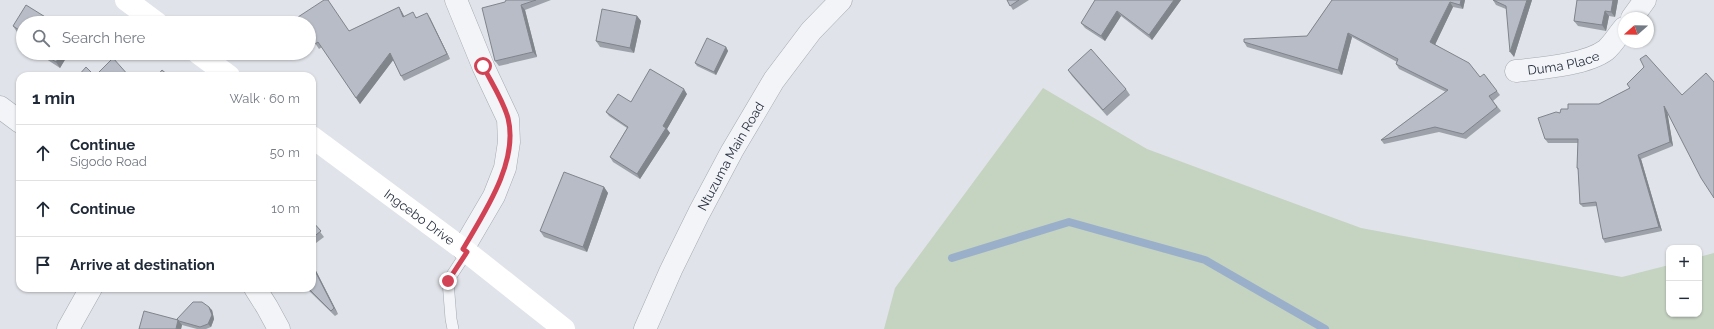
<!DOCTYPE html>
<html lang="en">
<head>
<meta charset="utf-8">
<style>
	body { margin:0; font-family:Raleway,sans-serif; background:#f6f6f7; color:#1f2937 }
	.controls { position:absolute; right:12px; bottom:12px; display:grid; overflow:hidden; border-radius:8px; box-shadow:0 1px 3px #0004 }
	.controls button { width:36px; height:36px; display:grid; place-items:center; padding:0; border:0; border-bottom:1px solid #e0e1e3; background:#fff; color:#1f2937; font:20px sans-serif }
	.compass { position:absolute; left:1618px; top:12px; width:36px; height:36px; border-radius:50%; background:#fff; box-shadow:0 1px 3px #0004; rotate:250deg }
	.stop { position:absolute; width:12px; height:12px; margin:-9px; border:3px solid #d14254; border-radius:50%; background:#fff }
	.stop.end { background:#d14254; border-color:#fff; box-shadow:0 1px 4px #0008 }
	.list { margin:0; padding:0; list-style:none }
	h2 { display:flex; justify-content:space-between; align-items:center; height:52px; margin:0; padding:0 16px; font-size:17px }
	h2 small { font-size:13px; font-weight:400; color:#747a83 }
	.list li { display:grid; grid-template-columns:26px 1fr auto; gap:12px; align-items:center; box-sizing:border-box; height:56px; padding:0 16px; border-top:1px solid #e0e1e3 }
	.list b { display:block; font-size:15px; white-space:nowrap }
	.list p { margin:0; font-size:13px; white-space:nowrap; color:#747a83 }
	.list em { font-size:13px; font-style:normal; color:#747a83 }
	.icon { flex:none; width:22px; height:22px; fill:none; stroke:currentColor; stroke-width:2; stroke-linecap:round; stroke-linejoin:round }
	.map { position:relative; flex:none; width:1714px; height:329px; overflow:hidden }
	.search { position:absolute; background:#fff; box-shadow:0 1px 3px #0004; left:16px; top:16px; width:300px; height:44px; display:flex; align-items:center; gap:10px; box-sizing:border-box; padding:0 14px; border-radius:22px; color:#747a83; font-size:15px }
	.panel { position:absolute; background:#fff; box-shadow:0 1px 3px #0004; left:16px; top:72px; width:300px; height:220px; border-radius:12px }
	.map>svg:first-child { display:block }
	.green { fill:#c5d3c1 }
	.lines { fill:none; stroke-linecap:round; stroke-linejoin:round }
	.stream { stroke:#9ab0ca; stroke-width:8 }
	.service-casing { stroke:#a5aab3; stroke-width:12 }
	.minor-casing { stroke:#a5aab3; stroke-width:23 }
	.tertiary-casing { stroke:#a5aab3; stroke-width:23 }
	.service { stroke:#f3f4f7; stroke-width:11 }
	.minor { stroke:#f3f4f7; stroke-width:22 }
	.tertiary { stroke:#f3f4f7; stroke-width:22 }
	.secondary { stroke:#fff; stroke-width:22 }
	.wall { fill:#9da2aa }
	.shaded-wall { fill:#80848b }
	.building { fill:#b7bcc6; stroke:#80848b }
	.route { stroke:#d14254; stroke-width:5 }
	.labels { text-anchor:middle; stroke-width:3; stroke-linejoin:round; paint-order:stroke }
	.street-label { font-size:13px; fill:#283141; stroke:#f0f2f7 }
</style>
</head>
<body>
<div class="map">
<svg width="1714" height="329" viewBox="0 0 1714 329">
	<rect width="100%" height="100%" fill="#e0e3e9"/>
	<!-- green -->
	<path class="green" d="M1043,88L1147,149L1361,228L1622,277L1669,265V314H1699V257L1714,253V329H884L895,288Z"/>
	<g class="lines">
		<!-- stream -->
		<path class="stream" d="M952,258L1069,222L1205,260L1325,329"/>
		<!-- service casing -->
		<g class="service-casing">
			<path id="service" d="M453,329L451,319L448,281L467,252"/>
		</g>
		<!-- minor casing -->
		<g class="minor-casing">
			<g id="minor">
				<path d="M456,0L483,66L508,119L509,142L505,168L494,196L463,249"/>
				<path d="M1632,18L1645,0"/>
				<path id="s1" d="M1516,71C1541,68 1586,65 1606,50C1613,44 1618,35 1624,28"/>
				<path d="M0,107L20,122"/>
				<path d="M255,288L267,307L279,329"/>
				<path d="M68,329L91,288"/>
			</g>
		</g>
		<!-- tertiary casing -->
		<g class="tertiary-casing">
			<g id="tertiary">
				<path id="s2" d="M645,329L671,270L699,213L732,151L774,80L811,31L841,0"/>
			</g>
		</g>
		<!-- service -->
		<use href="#service" class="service"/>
		<!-- minor -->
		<use href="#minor" class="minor"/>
		<!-- tertiary -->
		<use href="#tertiary" class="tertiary"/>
		<!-- secondary -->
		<g class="secondary">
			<path d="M126,0L157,23"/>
			<path d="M198,53L229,76"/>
			<path id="s3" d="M312,137L463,249L564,329"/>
		</g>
	</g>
	<!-- wall -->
	<path class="wall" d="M506,0H551L525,10L537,57L499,66L495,61Z
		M1007,0H1029L1013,10Z
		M1095,0H1181L1152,40L1121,16L1105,41L1085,28L1081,23Z
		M1332,0H1465L1463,9L1453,7L1435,44L1480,77L1497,91L1500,95L1493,101L1501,111L1466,139L1439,132L1384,144L1381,140L1446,92L1399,69L1396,64L1397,62L1352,37L1342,75L1247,47L1244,42L1307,36Z
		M1493,0H1532L1514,57L1506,9L1496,5Z
		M1577,0H1618L1615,17L1609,16L1606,31L1578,26L1574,21Z
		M399,7L404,16L430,18L450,59L404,81L401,76L393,60L360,104L322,47L319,49L309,34L349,31Z
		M637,16L641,21L634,53L600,47L596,41Z
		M23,23V44L18,38L21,34L17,32L13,26Z
		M726,47L728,51L716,75L697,66L695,63Z
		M37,53H69L60,68Z
		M1068,70L1126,89L1130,95L1107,116L1072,76Z
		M1627,84L1667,112L1673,146L1641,159L1662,231L1605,243L1603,239L1597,206L1583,207L1580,204L1578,170L1577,168L1578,143H1548L1545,139L1560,113L1599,104L1630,88Z
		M687,94L667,129L670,133L640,179L613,162L610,157L627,128L609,116L606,112L631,102Z
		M604,187L608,193L587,252L544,237L540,231Z
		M312,221L324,237L312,246Z
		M312,263L338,314L335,316L306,288H312Z
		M212,310L214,319L211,327L206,329H197L182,325L181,329H139Z"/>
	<!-- shaded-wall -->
	<path class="shaded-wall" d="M1174,0H1181L1152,40L1149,35Z
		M1461,0H1465L1463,9L1460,5Z
		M1527,0H1532L1514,57L1510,52Z
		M1613,0H1618L1615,17L1611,12Z
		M1450,2L1453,7L1434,47L1430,42Z
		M521,5L525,10L537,57L533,52Z
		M399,7L402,12L407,22L403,17Z
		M1117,11L1121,16L1105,41L1101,36Z
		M1605,11L1609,16L1606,31L1602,25Z
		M427,13L430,18L450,59L447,54Z
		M637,16L641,21L634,53L630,48Z
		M1348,33L1352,37L1342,75L1338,70Z
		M726,47L728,51L716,75L714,72Z
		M62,53H69L60,68L56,62Z
		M390,53L394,59L360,104L356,98Z
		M684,89L687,94L667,129L670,133L640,179L637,174L663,126Z
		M1664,106L1667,110L1673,146L1670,142Z
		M1638,155L1641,159L1662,231L1659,227Z
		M604,187L608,193L587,252L583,247Z
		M312,263L338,314L334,308L312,265Z
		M209,307L212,310L214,319L211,327L208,324Z
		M178,320L182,325L181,329H176Z"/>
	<!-- building -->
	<path class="building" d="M324,0H328L349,31L399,7L403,17L413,12L416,18L427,13L447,54L401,76L390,53L356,98L318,42L315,44L309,34V23H302L298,17Z
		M506,0H536L521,5L533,52L495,61L482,8L505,2Z
		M1007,0H1019L1010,6Z
		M1095,0H1174L1149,35L1117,11L1101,36L1081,23Z
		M1332,0H1461L1460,5L1450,2L1430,42L1469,63L1480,77L1484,74L1497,91L1489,96L1497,107L1463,134L1435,127L1381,140L1448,90L1396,64L1398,59L1348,33L1338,70L1244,42V39L1307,36Z
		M1493,0H1527L1510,52L1506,6Z
		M1577,0H1613L1611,12L1605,11L1602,25L1574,21Z
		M26,5L55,23H23V41L18,38L22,32L13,26Z
		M602,9L637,16L630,48L596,41Z
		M707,38L726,47L714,72L695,63Z
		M1091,49L1126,89L1103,110L1068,70Z
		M42,53H62L56,62Z
		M1646,55L1682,95L1706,73L1714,82V198L1701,178L1664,106L1670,142L1638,155L1659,227L1603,239L1596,202L1580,204L1578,168H1577L1578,139H1545L1538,118L1556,112L1560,113L1561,109H1568V104H1599L1630,88L1627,84L1644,67L1640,59Z
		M113,58L129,76H78L86,67L95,76Z
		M650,69L684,89L663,126L666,128L637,174L610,157L628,127L606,112L618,94L631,102Z
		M162,70L169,76H157Z
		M564,172L604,187L583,247L540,231Z
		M312,221L321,231L312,238Z
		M312,265L334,308L331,311L308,288H312Z
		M193,302H202L209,307L212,315L208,324L200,327L179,321L177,319Z
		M144,311L178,320L176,329H139Z"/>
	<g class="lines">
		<!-- route -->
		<path class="route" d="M448,281L467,252L463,249C484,213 519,162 508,118C503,100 491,82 483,66"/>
	</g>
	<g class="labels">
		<!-- street labels -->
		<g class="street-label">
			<text dy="5" stroke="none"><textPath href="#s1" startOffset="48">Duma Place</textPath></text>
			<text dy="5" stroke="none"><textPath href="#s2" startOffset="193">Ntuzuma Main Road</textPath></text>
			<text dy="5" stroke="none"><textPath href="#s3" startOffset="134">Ingcebo Drive</textPath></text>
		</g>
	</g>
</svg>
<div class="controls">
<button>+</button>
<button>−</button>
</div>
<svg class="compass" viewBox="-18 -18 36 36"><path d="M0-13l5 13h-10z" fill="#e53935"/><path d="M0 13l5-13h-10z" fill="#747a83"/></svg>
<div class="stop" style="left:483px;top:66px"></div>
<div class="stop end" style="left:448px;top:281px"></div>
<div class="search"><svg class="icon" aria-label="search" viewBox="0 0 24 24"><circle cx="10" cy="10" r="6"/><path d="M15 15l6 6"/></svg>Search here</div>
<section class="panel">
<h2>1 min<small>Walk · 60 m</small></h2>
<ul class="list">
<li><svg class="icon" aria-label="ahead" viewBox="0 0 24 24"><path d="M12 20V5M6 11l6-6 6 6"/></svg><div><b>Continue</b><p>Sigodo Road</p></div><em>50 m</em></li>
<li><svg class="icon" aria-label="ahead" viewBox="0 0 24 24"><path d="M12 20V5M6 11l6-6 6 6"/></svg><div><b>Continue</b></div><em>10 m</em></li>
<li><svg class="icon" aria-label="arrive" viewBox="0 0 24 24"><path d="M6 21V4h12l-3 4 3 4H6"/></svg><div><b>Arrive at destination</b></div></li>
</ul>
</section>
</div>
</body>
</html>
